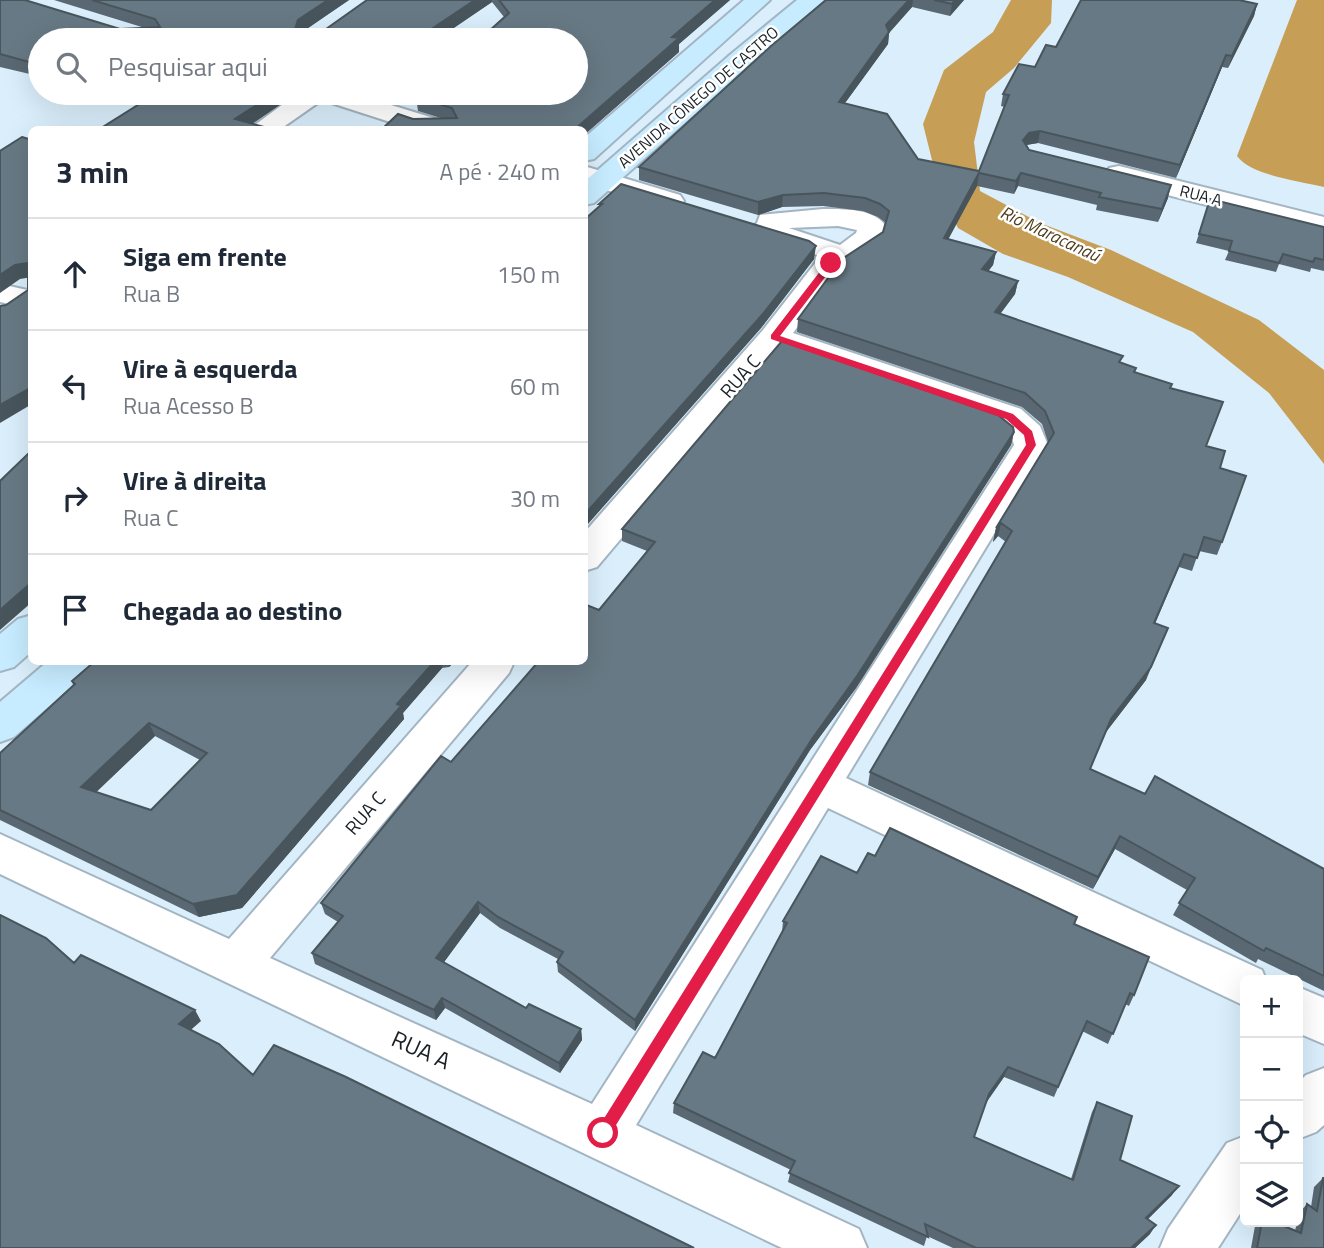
<!DOCTYPE html>
<html lang="pt">
<head>
<meta charset="utf-8">
<style>
	body { margin:0; font-family:"Titillium Web",sans-serif; background:#f2f2f3; color:#1f2937 }
	.controls { position:absolute; right:21px; bottom:21px; display:grid; overflow:hidden; border-radius:10px; box-shadow:0 7px 28px #0002 }
	.controls button { width:63px; height:63px; display:grid; place-items:center; padding:0; border:0; border-bottom:2px solid #e0e1e3; background:#fff; color:#1f2937; font:35px sans-serif }
	.stop { position:absolute; width:21px; height:21px; margin:-16px; border:5px solid #e11d48; border-radius:50%; background:#fff }
	.stop.end { background:#e11d48; border-color:#fff; box-shadow:0 2px 7px #0008 }
	.list { margin:0; padding:0; list-style:none }
	h2 { display:flex; justify-content:space-between; align-items:center; height:91px; margin:0; padding:0 28px; font-size:30px }
	h2 small { font-size:23px; font-weight:400; color:#747a83 }
	.list li { display:grid; grid-template-columns:46px 1fr auto; gap:21px; align-items:center; box-sizing:border-box; height:112px; padding:0 28px; border-top:2px solid #e0e1e3 }
	.list b { display:block; font-size:26px; white-space:nowrap }
	.list p { margin:0; font-size:23px; white-space:nowrap; color:#747a83 }
	.list em { font-size:23px; font-style:normal; color:#747a83 }
	.icon { flex:none; width:38px; height:38px; fill:none; stroke:currentColor; stroke-width:2; stroke-linecap:round; stroke-linejoin:round }
	.map { position:relative; flex:none; width:1324px; height:1248px; overflow:hidden }
	.search { position:absolute; background:#fff; box-shadow:0 7px 28px #0002; left:28px; top:28px; width:560px; height:77px; display:flex; align-items:center; gap:18px; box-sizing:border-box; padding:0 24px; border-radius:38px; color:#747a83; font-size:26px }
	.panel { position:absolute; background:#fff; box-shadow:0 7px 28px #0002; left:28px; top:126px; width:560px; height:539px; border-radius:10px }
	.map>svg:first-child { display:block }
	.water { fill:#c69e55 }
	.lines { fill:none; stroke-linecap:round; stroke-linejoin:round }
	.minor-casing { stroke:#a3b5c2; stroke-width:4 }
	.secondary-casing { stroke:#a3b5c2; stroke-width:4 }
	.minor { fill:#fff; fill-rule:evenodd }
	.secondary { fill:#c7ecff; fill-rule:evenodd }
	.wall { fill:#596872; fill-rule:evenodd }
	.shaded-wall { fill:#48555c }
	.building { fill:#677984; stroke:#48555c; stroke-width:2; fill-rule:evenodd }
	.route { fill:#e11d48 }
	.labels { text-anchor:middle; stroke-width:5; stroke-linejoin:round; paint-order:stroke }
	.far-street-label { font-size:16px; fill:#192025; stroke:#fff }
	.far-water-label { font-size:18px; font-style:italic; fill:#4f3d1d; stroke:#fff }
	.street-label { font-size:19px; fill:#192025; stroke:#fff }
	.near-street-label { font-size:23px; fill:#192025; stroke:#fff }
</style>
</head>
<body>
<div class="map">
<svg width="1324" height="1248" viewBox="0 0 1324 1248">
	<rect width="100%" height="100%" fill="#daeefb"/>
	<!-- water -->
	<path class="water" d="M1011,0H1052L1051,23L1014,68L986,92L974,142L980,191L1040,223L1111,250L1259,320L1324,370V464L1269,393L1193,332L1068,277L1003,254L958,228L940,192L923,124L944,70L993,32Z
		M1297,0H1324V187C1300,181 1252,176 1237,156Z"/>
	<g class="lines">
		<!-- minor casing -->
		<g class="minor-casing">
			<path id="minor" d="M298,93H352L453,124L457,130H415L322,100L279,130H248Z
				M584,166L680,195L684,201L680,207L670,210L584,183Z
				M1119,166L1324,217V235L1109,180L1105,174L1109,168Z
				M823,209C843,209 874,208 886,226C881,256 861,251 844,266C827,281 808,314 793,333L1021,409L1040,426L1048,445L846,778L1262,970L1266,980H1245V1006L828,808L636,1125L859,1229L867,1248H782L0,874V834L229,939L472,662H514L509,673L270,958L592,1104L1014,445L1012,438L997,425L780,350L597,567L584,571V533L763,330L816,262L817,255L754,236L749,230L757,223L760,215ZM838,226L857,230L856,233L840,245L789,228Z
				M0,284L32,291V309L0,302Z
				M1298,987L1324,998V1044L1298,1033Z
				M1324,1068V1125L1316,1132L1298,1139V1083L1306,1075Z
				M1245,1136V1206L1218,1248H1160L1168,1229L1227,1143Z"/>
		</g>
		<!-- secondary casing -->
		<g class="secondary-casing">
			<path id="secondary" d="M744,0H770L594,159L584,161V138Z
				M797,0H824L594,203L584,205V182L731,54Z
				M32,615V651L14,667L0,671V634L18,619Z
				M47,662H93L87,673L14,737L0,742V702Z"/>
		</g>
		<!-- minor -->
		<use href="#minor" class="minor"/>
		<!-- secondary -->
		<use href="#secondary" class="secondary"/>
	</g>
	<!-- wall -->
	<path class="wall" d="M0,0L120,29L145,28L54,0H349L306,29H326L367,0H730L679,44V52L584,135L413,119H444L418,111L416,97L504,17L492,2L436,40H40V71L34,75L0,67Z
		M826,0H964L950,16L912,7L889,33L888,44L845,103L918,159L979,171L1005,107L1001,106L1003,94L1056,47L1257,4L1254,16L1228,68L1222,67L1176,178L1038,143L1026,145L1029,150L1168,198L1158,222L1096,210L1097,205L1018,186L1014,194L977,186L948,239L996,252L993,265L988,271L1018,281L1015,294L1000,314L1121,363L1135,372L1170,388L1220,468L1222,542L1217,555L1199,551L1192,571L1179,567L1155,624L1146,680L1106,732L1090,769L1145,794L1324,869V991L1258,959L1256,963L1173,915L1187,890L1115,849L1093,889L868,785L870,772L1006,542L998,536L993,542L996,528L1048,442L1042,424L1022,407L797,332L798,319L883,232L886,223L878,217L863,211L823,206L782,207L758,215L639,180V167Z
		M132,93H297L252,124Z
		M1210,199L1324,227V271L1311,268L1310,272L1279,264L1276,272L1225,260L1229,251L1196,243Z
		M599,204L814,259L761,328L586,526H584V220L600,207Z
		M1014,432L1011,445L856,688L810,750L635,1031L558,972L557,962L558,959L500,928L480,913L444,962L526,1008L581,1029L582,1040L560,1073L445,1008L436,1020L315,964L312,953L338,922L325,914L321,903L451,762L599,610L647,551L622,541V529Z
		M94,662H454L449,667L442,668L403,713L404,719L242,908L199,917L0,820V753L73,685L72,681ZM155,736L200,760L151,810L96,792Z
		M857,873L1074,924L1134,995L1129,1006L1125,1004L1108,1044L1082,1031L1054,1097L1004,1077L986,1103L974,1137L1071,1179L1092,1112L1097,1102L1120,1160L1172,1195L1148,1219L1150,1234L1135,1248H953L927,1236L924,1246L788,1182L791,1170L673,1113L674,1103L715,1058L782,932L783,921Z
		M1323,1178L1324,1248H1251L1255,1226L1259,1222H1274L1295,1231L1297,1222H1298V1214L1307,1204L1311,1207L1314,1187Z"/>
	<!-- shaded-wall -->
	<path class="shaded-wall" d="M328,0H349L301,33L295,29L298,20Z
		M475,0H492V2L436,40H415Z
		M715,0H730L679,44V52L584,135V130H574L672,37Z
		M909,0H913L912,7L889,33L888,44L837,114L839,102L886,25Z
		M955,0H964L950,16L952,4Z
		M1257,4L1254,16L1228,68L1232,56Z
		M39,55L40,60V71L34,75L29,62Z
		M1226,55L1222,67L1176,178L1180,165Z
		M275,93H297L243,130L235,119Z
		M1040,131L1038,143L1026,145L1023,140L1029,133Z
		M979,173L977,186L942,251L944,238Z
		M1021,173L1018,186L1014,194L1016,181Z
		M1171,185L1168,198L1158,222L1162,209Z
		M783,195L782,207L758,215V202Z
		M816,246L814,259L761,328L586,526V513Z
		M996,252L993,265L980,282L982,269Z
		M28,263L32,277L20,279L0,293V275L15,265Z
		M1018,281L1015,294L992,325L995,312Z
		M32,387V404L0,423V405Z
		M1014,432L1011,445L856,688L810,750L635,1031V1020L812,739Z
		M1001,523L998,536L993,542L996,528Z
		M32,582V602L0,630V610Z
		M1168,628L1146,680L1106,732L1085,782L1111,719Z
		M434,662H441L442,668L403,713L404,719L242,908L199,917L193,904L397,704Z
		M448,662H454L449,667Z
		M149,723L155,736L88,800L81,787Z
		M1120,836L1115,849L1093,889L1098,877Z
		M478,902L480,913L439,969L436,958Z
		M442,998L445,1008L436,1020L434,1010Z
		M195,1010L201,1021L185,1035L179,1024Z
		M581,1029L582,1040L560,1073L559,1063Z
		M1008,1067L1004,1077L985,1104L989,1094Z
		M1179,1186L1172,1195L1140,1227L1146,1218Z
		M1156,1225L1150,1234L1135,1248H1131Z"/>
	<!-- building -->
	<path class="building" d="M0,0H25L120,29L160,27L155,19L92,0H328L298,20L295,29H326L367,0H475L415,40H40V56L39,55L29,62L0,54Z
		M499,0H715L672,37L679,38L574,130H381L398,114L413,119L457,118L452,108L416,97L421,93H576V40H479L509,13Z
		M826,0H909L886,25L889,32L839,102L887,114L918,159L979,171L1009,95L1003,94L1019,64L1035,67L1046,45L1056,47L1081,0H1239L1257,4L1232,56L1226,55L1180,165L1040,131L1029,133L1023,140L1029,150L1171,185L1162,209L1099,197L1101,193L1021,173L1016,181L979,173L944,238L996,252L982,269L1018,281L995,312L1123,356L1119,362L1136,368L1134,372L1172,384L1170,388L1223,402L1206,446L1225,451L1220,468L1246,476L1222,542L1204,537L1197,558L1184,554L1154,623L1168,628L1151,667L1111,719L1090,769L1145,794L1155,776L1324,869V976L1266,948L1264,951L1179,903L1195,878L1120,836L1098,877L870,772L1012,531L1001,523L996,528L1054,433L1045,411L1025,393L798,319L842,259L883,232L889,211L880,204L865,198L824,193L783,195L758,202L639,167L771,46Z
		M934,0H955L952,4Z
		M157,93H275L235,119L275,130H98Z
		M22,137L32,140V387L0,405V306L6,305L28,290V263L15,265L0,275V151Z
		M621,184L809,241L816,246L762,315L586,513L584,512V220L602,204H599Z
		M1210,199L1324,227V260L1315,258L1313,262L1283,254L1279,263L1229,251L1232,241L1199,234Z
		M782,341L998,415L1013,427L1014,432L857,676L812,739L635,1020L557,962L563,952L498,917L478,902L436,958L526,1008L529,1004L581,1029L559,1063L442,998L434,1010L312,953L343,916L321,903L441,756L451,762L538,662H584V604L599,610L655,542L622,529Z
		M32,450V582L0,610V481Z
		M94,662H434L397,704L401,706L237,895L193,904L0,810V753L75,684L72,681ZM149,723L207,753L151,810L81,787Z
		M890,828L1077,917L1074,924L1149,957L1134,995L1130,993L1113,1034L1087,1021L1058,1087L1008,1067L989,1094L974,1137L1073,1180L1097,1102L1132,1116L1120,1160L1179,1186L1146,1218L1156,1225L1131,1248H976L925,1224L928,1237L789,1173L795,1161L674,1103L703,1052L715,1058L787,923L783,921L821,856L857,873L868,853L875,856Z
		M0,915L46,938L74,963L81,955L195,1010L179,1024L219,1044L253,1075L274,1045L346,1077L694,1248H0Z
		M1323,1178H1324V1248H1257L1262,1222H1274L1301,1233L1307,1204L1317,1211Z"/>
	<!-- route -->
	<path class="route" d="M828,261L836,263L780,336L1013,414L1032,431L1036,445L608,1138L603,1140L598,1138L595,1133L598,1128L1026,445L1024,435L1006,419L771,339V335Z"/>
	<g class="labels">
		<!-- far-street labels -->
		<g class="far-street-label">
			<text transform="translate(698 97) rotate(-41)" y="6">AVENIDA CÔNEGO DE CASTRO</text>
			<text transform="translate(1201 195) rotate(14)" y="6">RUA A</text>
		</g>
		<!-- far-water labels -->
		<g class="far-water-label">
			<text transform="translate(1050 234) rotate(25)" y="6">Rio Maracanaú</text>
		</g>
		<!-- street labels -->
		<g class="street-label">
			<text transform="translate(740 376) rotate(-49)" y="7">RUA C</text>
			<text transform="translate(365 813) rotate(-49)" y="7">RUA C</text>
		</g>
		<!-- near-street labels -->
		<g class="near-street-label">
			<text transform="translate(421 1050) rotate(24)" y="8">RUA A</text>
		</g>
	</g>
</svg>
<div class="controls">
<button>+</button>
<button>−</button>
<button><svg class="icon" aria-label="locate" viewBox="0 0 24 24"><circle cx="12" cy="12" r="6"/><path d="M12 2v4M12 18v4M2 12h4M18 12h4"/></svg></button>
<button><svg class="icon" aria-label="layers" viewBox="0 0 24 24"><path d="M12 4l9 5-9 5-9-5zM3 14l9 5 9-5"/></svg></button>
</div>
<div class="stop" style="left:603px;top:1133px"></div>
<div class="stop end" style="left:831px;top:263px"></div>
<div class="search"><svg class="icon" aria-label="search" viewBox="0 0 24 24"><circle cx="10" cy="10" r="6"/><path d="M15 15l6 6"/></svg>Pesquisar aqui</div>
<section class="panel">
<h2>3 min<small>A pé · 240 m</small></h2>
<ul class="list">
<li><svg class="icon" aria-label="ahead" viewBox="0 0 24 24"><path d="M12 20V5M6 11l6-6 6 6"/></svg><div><b>Siga em frente</b><p>Rua B</p></div><em>150 m</em></li>
<li><svg class="icon" aria-label="left" viewBox="0 0 24 24"><path d="M17 20v-9H6M10 6l-5 5 5 5"/></svg><div><b>Vire à esquerda</b><p>Rua Acesso B</p></div><em>60 m</em></li>
<li><svg class="icon" aria-label="right" viewBox="0 0 24 24"><path d="M7 20v-9h11M14 6l5 5-5 5"/></svg><div><b>Vire à direita</b><p>Rua C</p></div><em>30 m</em></li>
<li><svg class="icon" aria-label="arrive" viewBox="0 0 24 24"><path d="M6 21V4h12l-3 4 3 4H6"/></svg><div><b>Chegada ao destino</b></div></li>
</ul>
</section>
</div>
</body>
</html>
